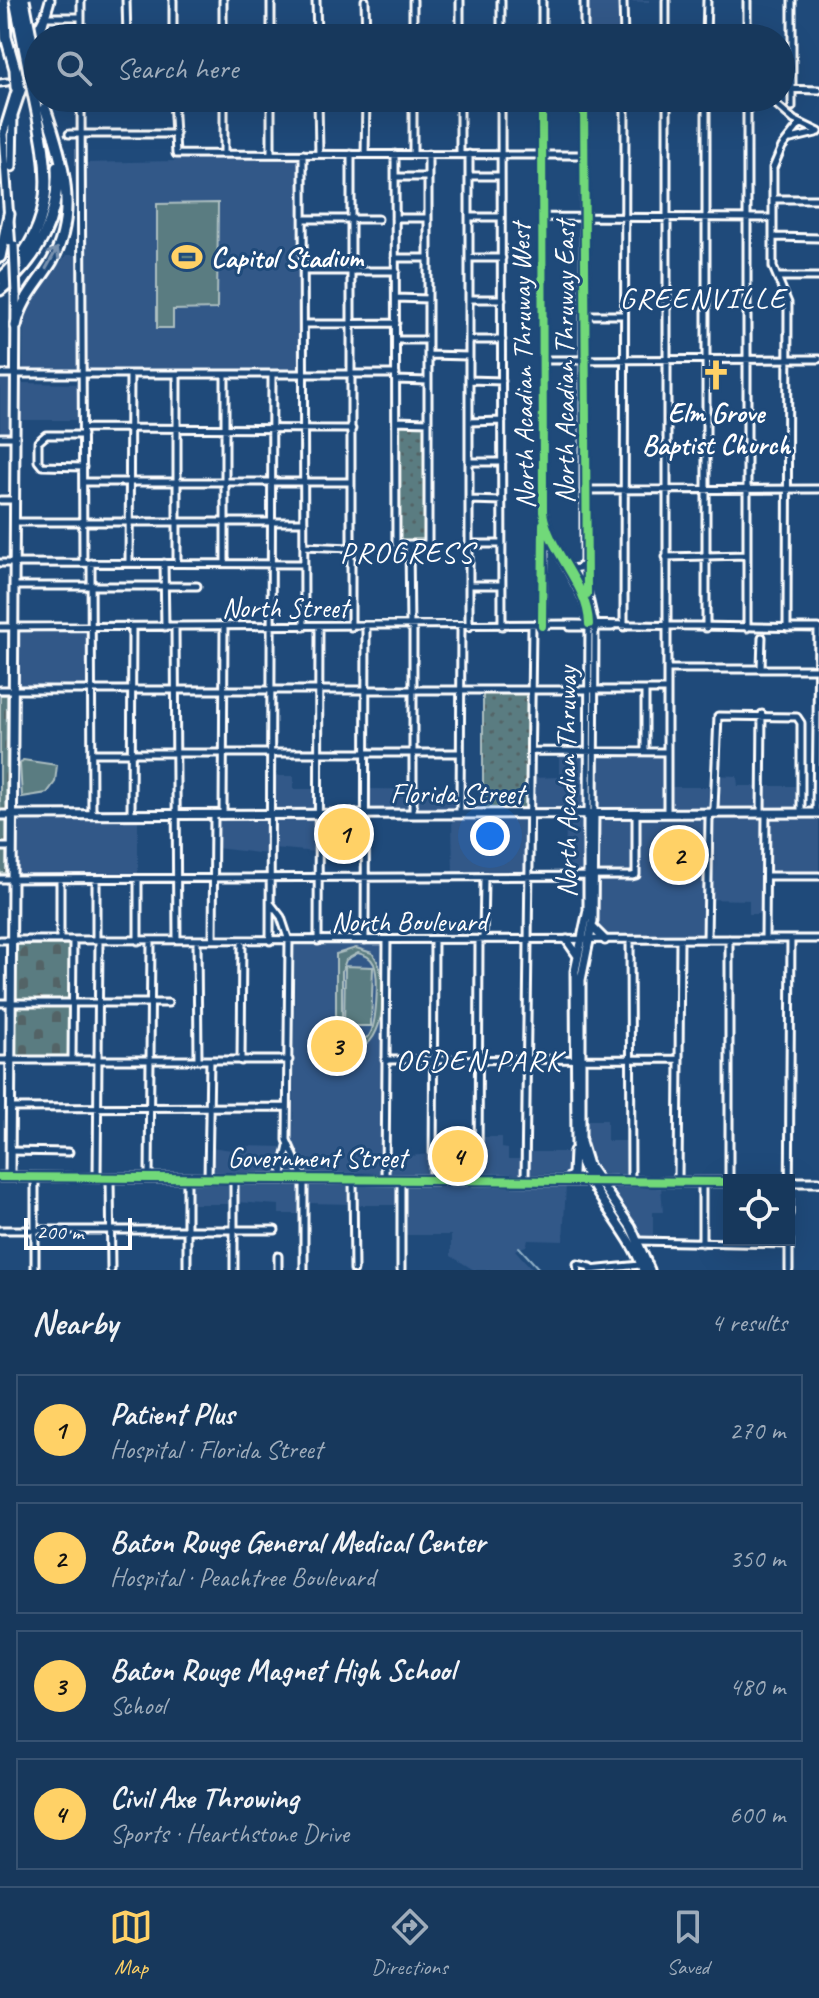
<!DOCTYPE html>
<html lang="en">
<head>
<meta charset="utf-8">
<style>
	body { margin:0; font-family:Caveat,sans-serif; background:#203f62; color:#f1f3f6 }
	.controls { position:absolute; right:24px; bottom:24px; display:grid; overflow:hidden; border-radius:0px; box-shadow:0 8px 32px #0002 }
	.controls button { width:72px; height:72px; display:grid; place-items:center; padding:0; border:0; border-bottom:2px solid #365272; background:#17385c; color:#f1f3f6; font:40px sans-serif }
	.scale { position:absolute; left:24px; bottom:20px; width:108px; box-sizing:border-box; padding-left:8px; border:4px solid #fff; border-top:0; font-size:22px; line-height:28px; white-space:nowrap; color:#fff; -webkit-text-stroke:6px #1f4a7a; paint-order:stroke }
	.you { position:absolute; left:490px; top:836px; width:28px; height:28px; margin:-20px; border:6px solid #fff; border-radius:50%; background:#1a73e8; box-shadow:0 0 0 12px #1a73e833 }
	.badge { display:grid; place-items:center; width:52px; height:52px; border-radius:50%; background:#ffd166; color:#111; font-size:26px; font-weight:700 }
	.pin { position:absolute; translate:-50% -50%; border:4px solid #fff; box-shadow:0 2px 8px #0006 }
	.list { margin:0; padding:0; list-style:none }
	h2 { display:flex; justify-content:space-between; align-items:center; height:104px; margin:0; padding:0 32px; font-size:34px }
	h2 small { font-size:26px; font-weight:400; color:#9eacbb }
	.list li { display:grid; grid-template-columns:52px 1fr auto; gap:24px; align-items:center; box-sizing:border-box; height:112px; margin:0 16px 16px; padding:0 16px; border:2px solid #365272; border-radius:0px }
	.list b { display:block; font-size:30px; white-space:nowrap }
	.list p { margin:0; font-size:26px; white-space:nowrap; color:#9eacbb }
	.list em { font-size:26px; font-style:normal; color:#9eacbb }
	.icon { flex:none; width:44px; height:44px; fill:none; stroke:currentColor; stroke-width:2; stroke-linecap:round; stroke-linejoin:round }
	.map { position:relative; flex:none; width:819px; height:1270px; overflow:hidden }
	.search { position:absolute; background:#17385c; box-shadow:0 8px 32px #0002; left:24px; right:24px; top:24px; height:88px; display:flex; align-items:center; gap:20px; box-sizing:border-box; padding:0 28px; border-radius:44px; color:#9eacbb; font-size:30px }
	.sheet { height:616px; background:#17385c }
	nav { display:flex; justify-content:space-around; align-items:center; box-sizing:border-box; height:112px; border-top:2px solid #365272; background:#17385c; font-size:22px; color:#9eacbb }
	nav a { display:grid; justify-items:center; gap:4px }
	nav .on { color:#ffd166 }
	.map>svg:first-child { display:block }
	.built { fill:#315888 }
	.cemetery { fill:url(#cemetery-stones); stroke:#acbec0; stroke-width:2 }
	.park { fill:url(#park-dots); stroke:#acbec0; stroke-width:2 }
	.garden { fill:#5a7c81; stroke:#acbec0; stroke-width:2; fill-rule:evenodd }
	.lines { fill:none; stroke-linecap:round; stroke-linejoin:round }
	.stream { stroke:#91b1c8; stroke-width:2 }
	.minor-casing { stroke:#fff; stroke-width:11 }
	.major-casing { stroke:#fff; stroke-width:13 }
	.highway-casing { stroke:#fff; stroke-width:15 }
	.minor { stroke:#1f4a7a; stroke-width:5 }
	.major { stroke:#1f4a7a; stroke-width:7 }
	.highway { stroke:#1f4a7a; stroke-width:9 }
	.major-bridge-casing { stroke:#fff; stroke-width:13; stroke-linecap:butt }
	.highway-bridge-casing { stroke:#fff; stroke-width:15; stroke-linecap:butt }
	.major-bridge { stroke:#1f4a7a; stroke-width:7 }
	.highway-bridge { stroke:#1f4a7a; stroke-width:9 }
	.cycleway-casing { stroke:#1f4a7a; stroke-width:13 }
	.cycleway { stroke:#71d979; stroke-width:8 }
	.oneway { stroke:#7992af }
	.labels { text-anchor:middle; stroke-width:6; stroke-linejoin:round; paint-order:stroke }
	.poi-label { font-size:28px; font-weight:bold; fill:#fff; stroke:#1f4a7a; text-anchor:start }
	.street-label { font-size:28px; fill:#fff; stroke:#1f4a7a }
	.neighbourhood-label { font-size:30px; letter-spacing:2px; fill:#fff; stroke:#1f4a7a }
</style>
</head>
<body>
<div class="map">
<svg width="819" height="1270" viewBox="0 0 819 1270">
	<defs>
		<pattern id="cemetery-stones" width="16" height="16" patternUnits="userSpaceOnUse" patternTransform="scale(2)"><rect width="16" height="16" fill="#5a7c81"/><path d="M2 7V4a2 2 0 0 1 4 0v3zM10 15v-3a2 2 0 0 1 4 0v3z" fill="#536466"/></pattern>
		<pattern id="park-dots" width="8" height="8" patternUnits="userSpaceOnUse" patternTransform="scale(2)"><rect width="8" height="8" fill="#5a7c81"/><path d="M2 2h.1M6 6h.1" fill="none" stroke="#536466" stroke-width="1.8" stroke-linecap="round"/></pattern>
	</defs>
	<rect width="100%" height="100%" fill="#1f4a7a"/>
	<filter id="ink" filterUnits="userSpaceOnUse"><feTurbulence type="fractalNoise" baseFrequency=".0125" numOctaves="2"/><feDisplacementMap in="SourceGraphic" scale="16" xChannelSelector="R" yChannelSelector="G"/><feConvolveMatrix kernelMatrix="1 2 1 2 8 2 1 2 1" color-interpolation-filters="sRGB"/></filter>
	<g filter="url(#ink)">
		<!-- built -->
		<path class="built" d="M587,0H649V2L626,1L622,5V38H587Z
			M190,154L300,158L299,371L87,369L84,163L174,161Z
			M66,255H79L78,369H23L24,307Z
			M0,378H9L8,434H0Z
			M22,383L81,384L80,420H22Z
			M89,630L88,685H17L18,631Z
			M559,753L665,754V809L532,810V778L559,777Z
			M711,775L737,776L738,786H799L798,807L670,809V787H711Z
			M273,776H294V789H316L315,808L312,811H273Z
			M368,789L459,790L457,810H368Z
			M266,818L267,854L216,848V819Z
			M566,818H581L585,823L584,877H565Z
			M767,818H819V874H768Z
			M275,819H315L316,852L273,848Z
			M452,819H526L525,875H453Z
			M601,819H763L762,914H749V900L704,899L701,936L598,934L596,824Z
			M18,820H138V874H18Z
			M381,945L380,1173L308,1172L293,1146L295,946Z
			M585,1120H607V1141H627L626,1176L598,1173L590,1160Z
			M456,1131H481V1137H502V1148L508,1149V1159H521V1174L481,1173L480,1141L476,1175H435L434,1142H455Z
			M246,1146L284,1147L283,1172H211V1147L246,1152Z
			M529,1152H570V1173L529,1174Z
			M431,1154L430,1173H387V1158Z
			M236,1181L297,1182L301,1187V1214H279V1205L236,1202Z
			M351,1181V1204L307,1203L308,1183Z
			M359,1183H399L400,1205H356V1185Z
			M189,1184H232V1204H189Z
			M566,1185L563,1241L528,1240L526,1246L515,1250L533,1270H474L451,1256V1235H403L404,1186Z
			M616,1185L661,1186L663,1212H653V1238L638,1236L619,1205L614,1192Z"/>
		<!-- cemetery -->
		<path class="cemetery" d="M0,695H7L6,810H0Z
			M0,820H6V873H0Z
			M16,945H70V999H16Z
			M15,1007H69V1056H15Z"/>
		<!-- park -->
		<path class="park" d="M399,424H425V541H399Z
			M483,694H527V811H483Z"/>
		<!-- garden -->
		<path class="garden" d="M218,203L217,309L173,310V328H157V204Z
			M23,760L57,765L55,782L47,793L22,797L20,764Z
			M356,948L372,953C389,971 387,1037 362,1047L336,1040V954ZM358,953C365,955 371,957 374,964C379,977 377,1028 368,1037L355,1041L342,1029V971L346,960Z
			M345,966L373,967L371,1026H344Z"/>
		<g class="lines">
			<!-- stream -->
			<path class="stream" d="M519,1247L540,1270"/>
			<!-- minor casing -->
			<g class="minor-casing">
				<path id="minor" d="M81,0V38
					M126,0L127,38
					M223,0V38
					M271,0V38
					M316,0L317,38
					M365,0L366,38
					M542,0V38
					M584,0V38
					M666,0V38
					M792,0V107
					M623,2L624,38
					M45,17H81
					M173,38V0
					M413,38V0
					M460,38V0
					M501,38V0
					M706,38L707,0
					M747,38V0
					M0,83L7,82
					M781,89L819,90
					M81,98L83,563
					M173,98L176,154L584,155
					M224,98V154
					M318,98L319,153
					M413,98V154
					M460,98V154
					M501,98L502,626
					M542,98L543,508C547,549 580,578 589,618L588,814
					M584,98V576L595,624L594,814
					M667,98V813
					M747,98V628
					M769,98L794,120L819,132
					M69,134H176
					M791,139L816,133
					M271,154V98
					M303,154L304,627
					M351,154V627
					M365,154L366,98
					M395,154L396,544H428V154
					M469,154V627
					M469,176H501
					M395,177H428
					M773,199H819
					M469,217H501
					M542,217L773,218
					M395,218H428
					M304,219H378
					M773,237L819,238
					M395,258H428
					M469,258H502
					M304,271H396
					M778,277H819
					M396,298L428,299
					M469,299H502
					M584,315H624
					M304,324L396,323
					M396,340H428
					M469,340H502
					M429,355L468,356
					M543,360L819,359
					M0,374H396
					M177,376V563
					M396,380L428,381
					M469,380L502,381
					M396,421L428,422
					M469,422L502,421
					M84,428L352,429
					M0,437H15
					M469,462H502
					M83,467L42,466L38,461V442L46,435H83
					M83,482H351
					M584,490L819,489
					M0,500H15
					M470,500L502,501
					M15,522H304
					M409,544L410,627
					M470,544H502
					M304,546L351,548
					M666,557L746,555
					M0,563L304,564
					M91,563L92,815
					M129,563L130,376
					M164,563L165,627
					M225,563V376
					M568,569L579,568L584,563
					M469,585H501
					M15,586H197
					M542,626L545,520
					M0,627L574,624L819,628
					M175,627L177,940
					M413,627V814
					M570,627H612
					M624,627L625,98
					M706,628V98
					M787,628L788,303L773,267V168L782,147L800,124
					M761,668L762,637
					M667,669H817
					M0,690H667
					M531,751L667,752
					M645,752V690
					M92,753H460
					M761,813L762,714
					M816,813L818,628
					M460,814L461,627
					M131,815L132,627
					M223,815L224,627
					M0,847H12
					M632,876L636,875V814
					M766,876H819
					M0,879L630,876
					M60,879V940
					M138,879V941
					M271,904L281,917L289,941L287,1140L304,1179V1270
					M707,939L709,818L714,808L718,716L797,717L801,723V813
					M729,939V1180
					M765,939L766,813
					M0,940L819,939
					M96,940V879
					M197,940L198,1059
					M213,940L214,816
					M365,940L366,627
					M483,940L484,878
					M630,940L631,1181
					M270,941L272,375
					M318,941L319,627
					M0,1003H168
					M72,1059L73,940
					M0,1060H289
					M385,1060L678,1059
					M241,1061L242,941
					M10,1108L287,1107
					M10,1151L69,1152
					M97,1177L99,940
					M110,1178L111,1270
					M149,1178L151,940
					M208,1178L210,1060
					M234,1178V1270
					M281,1178L288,1146
					M187,1179V1270
					M353,1179L354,1270
					M385,1179L387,940
					M433,1180L434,940
					M478,1180L479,940
					M525,1180L532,626
					M678,1181L680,940
					M789,1214L791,939
					M0,1230H275
					M789,1240V1270
					M638,1241L788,1244
					M702,1243V1182
					M278,1256V1270
					M35,1270V1177
					M401,1270V1180
					M578,1270L577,1264L591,1267
					M590,1270L640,1265"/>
			</g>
			<!-- major casing -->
			<g class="major-casing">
				<path id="major" d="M39,38L50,0
					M32,40L44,17
					M12,167L13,115L28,70
					M11,249L3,134L26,59
					M588,814V910L575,971L576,1145C584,1189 628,1226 643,1270
					M594,814L593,921L581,980V1142L588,1165L631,1227L650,1270
					M0,815L819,813
					M592,927L605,940
					M567,940L578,956
					M0,1177L729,1182
					M10,1177L16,295
					M567,1180L573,1174L574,1151
					M789,1182H819"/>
			</g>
			<!-- highway casing -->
			<g class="highway-casing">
				<path id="highway" d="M4,0L6,37L15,69L16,87
					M0,257L9,214
					M0,279C64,222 47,162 32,88
					M0,290C38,260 60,216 57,167
					M16,326C22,298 38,284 52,261C79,213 62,157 45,108"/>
			</g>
			<!-- minor -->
			<use href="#minor" class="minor"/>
			<!-- major -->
			<use href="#major" class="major"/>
			<!-- highway -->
			<use href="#highway" class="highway"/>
			<!-- major-bridge casing -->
			<g class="major-bridge-casing">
				<path id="major-bridge" d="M14,245L16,295"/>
			</g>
			<!-- highway-bridge casing -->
			<g class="highway-bridge-casing">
				<path id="highway-bridge" d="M15,0L32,88
					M24,0L38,72"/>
			</g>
			<!-- major-bridge -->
			<use href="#major-bridge" class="major-bridge"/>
			<!-- highway-bridge -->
			<use href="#highway-bridge" class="highway-bridge"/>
			<!-- cycleway casing -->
			<g class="cycleway-casing">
				<path id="cycleway" d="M542,98L543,512C549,553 588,583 589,624
					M584,98L587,594
					M542,626L543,524
					M0,1177L729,1182"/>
			</g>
			<!-- cycleway -->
			<use href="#cycleway" class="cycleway"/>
		</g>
		<!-- one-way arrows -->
		<defs><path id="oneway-shaft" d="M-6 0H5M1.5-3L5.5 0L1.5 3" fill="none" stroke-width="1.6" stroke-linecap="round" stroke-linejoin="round" transform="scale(2)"/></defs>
		<use class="oneway" href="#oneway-shaft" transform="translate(52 258) rotate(-61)"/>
	</g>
	<!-- icons -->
	<defs>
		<g id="stadium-bare" transform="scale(2.4)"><path d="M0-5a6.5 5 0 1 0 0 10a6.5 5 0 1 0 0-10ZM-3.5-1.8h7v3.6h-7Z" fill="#ffd166" stroke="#1f4a7a" stroke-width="2.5" paint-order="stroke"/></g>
		<g id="church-bare" transform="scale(2.4)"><path d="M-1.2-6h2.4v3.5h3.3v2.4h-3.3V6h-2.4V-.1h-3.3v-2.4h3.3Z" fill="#ffd166" stroke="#1f4a7a" stroke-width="2.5" paint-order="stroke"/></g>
	</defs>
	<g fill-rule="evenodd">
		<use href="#stadium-bare" x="187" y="257"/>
		<use href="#church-bare" x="716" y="375"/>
	</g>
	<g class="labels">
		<!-- poi labels -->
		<g class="poi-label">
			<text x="211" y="267">Capitol Stadium</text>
			<text x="716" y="422" text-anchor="middle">Elm Grove<tspan x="716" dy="32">Baptist Church</tspan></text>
		</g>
		<!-- street labels -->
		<g class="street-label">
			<text transform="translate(564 362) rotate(-90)" y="10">North Acadian Thruway East</text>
			<text transform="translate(522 366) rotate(-91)" y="10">North Acadian Thruway West</text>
			<text x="285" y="617">North Street</text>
			<text transform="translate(566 782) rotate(-90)" y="10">North Acadian Thruway</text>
			<text x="457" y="803">Florida Street</text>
			<text x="409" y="931">North Boulevard</text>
			<text x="317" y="1167">Government Street</text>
		</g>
		<!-- neighbourhood labels -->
		<g class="neighbourhood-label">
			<text x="703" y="308">GREENVILLE</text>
			<text x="407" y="562">PROGRESS</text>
			<text x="479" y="1070">OGDEN PARK</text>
		</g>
	</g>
</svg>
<div class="controls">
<button><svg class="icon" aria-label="locate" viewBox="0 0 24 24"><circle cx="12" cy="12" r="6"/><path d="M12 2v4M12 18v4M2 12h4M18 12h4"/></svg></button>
</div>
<div class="scale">200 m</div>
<div class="you"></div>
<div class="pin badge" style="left:344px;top:834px">1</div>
<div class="pin badge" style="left:679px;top:855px">2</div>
<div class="pin badge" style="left:337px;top:1046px">3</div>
<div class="pin badge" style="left:458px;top:1156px">4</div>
<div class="search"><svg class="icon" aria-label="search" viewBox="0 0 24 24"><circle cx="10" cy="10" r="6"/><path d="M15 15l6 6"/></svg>Search here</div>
</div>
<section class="sheet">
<h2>Nearby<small>4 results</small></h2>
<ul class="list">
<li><span class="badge">1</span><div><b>Patient Plus</b><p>Hospital · Florida Street</p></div><em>270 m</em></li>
<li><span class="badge">2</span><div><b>Baton Rouge General Medical Center</b><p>Hospital · Peachtree Boulevard</p></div><em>350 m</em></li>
<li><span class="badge">3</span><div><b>Baton Rouge Magnet High School</b><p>School</p></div><em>480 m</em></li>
<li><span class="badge">4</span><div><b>Civil Axe Throwing</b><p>Sports · Hearthstone Drive</p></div><em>600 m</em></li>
</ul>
</section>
<nav>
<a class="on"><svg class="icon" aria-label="map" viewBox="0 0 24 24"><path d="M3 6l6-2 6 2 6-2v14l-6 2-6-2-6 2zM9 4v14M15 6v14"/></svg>Map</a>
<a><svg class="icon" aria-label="directions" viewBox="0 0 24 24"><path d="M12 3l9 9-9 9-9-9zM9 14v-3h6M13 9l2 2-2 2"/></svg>Directions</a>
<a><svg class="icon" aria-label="saved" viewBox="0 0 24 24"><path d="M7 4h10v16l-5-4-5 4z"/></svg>Saved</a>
</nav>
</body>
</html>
